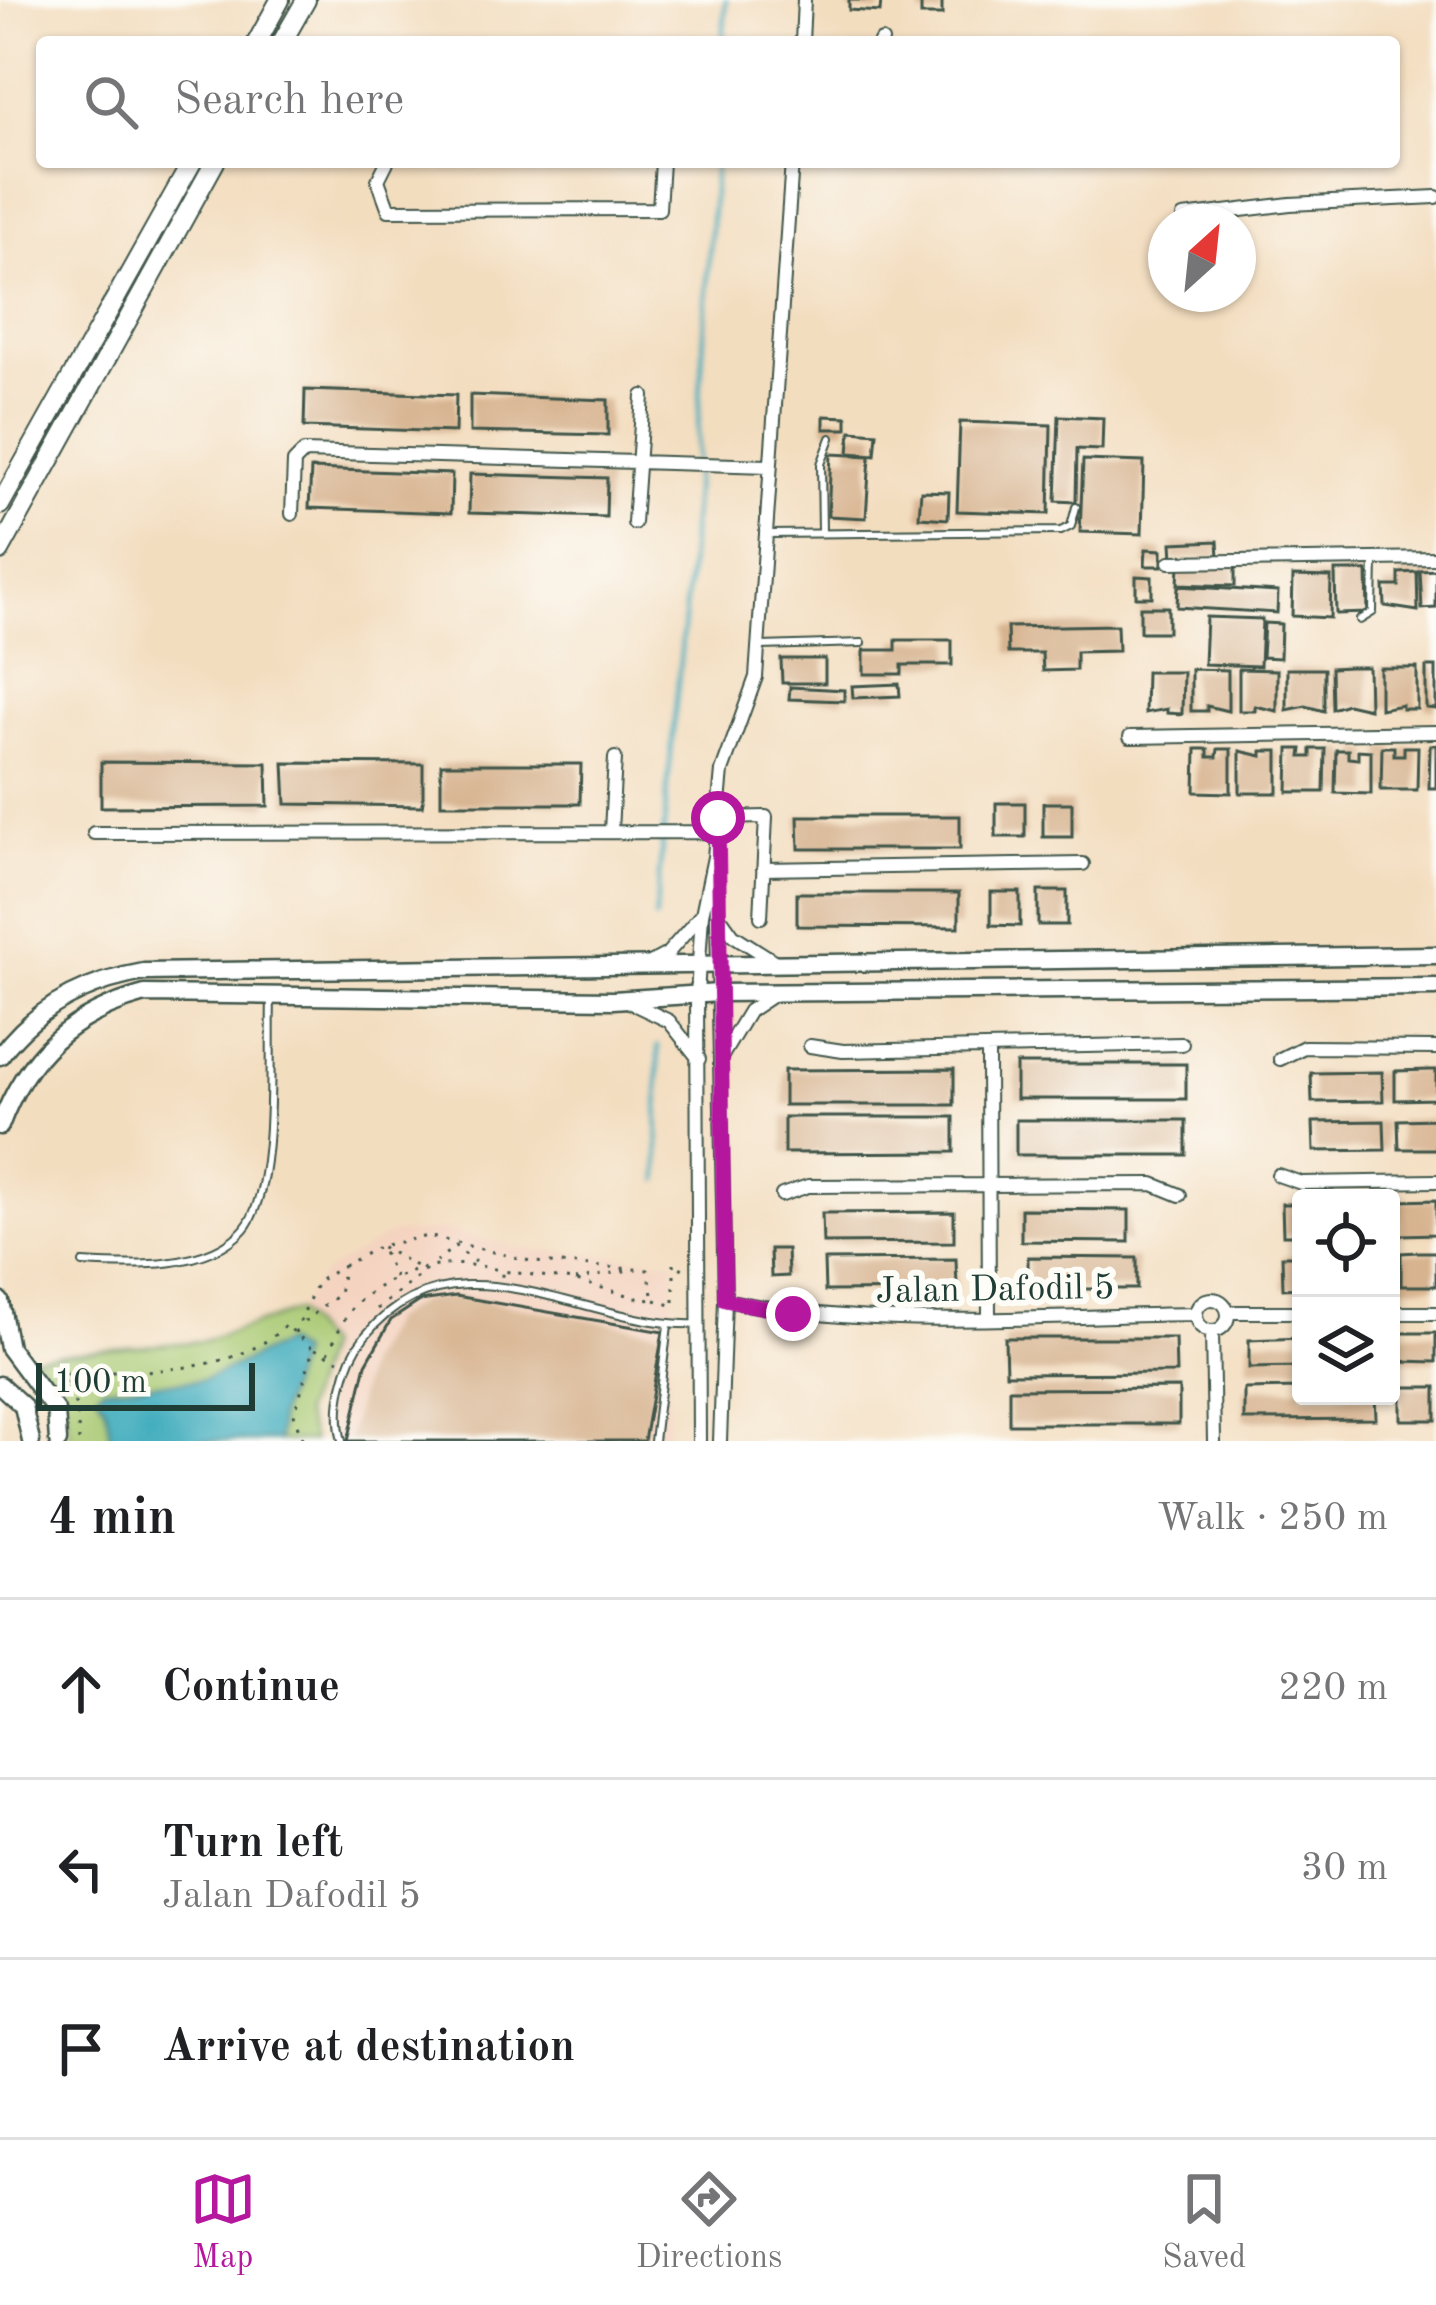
<!DOCTYPE html>
<html lang="en">
<head>
<meta charset="utf-8">
<style>
	body { margin:0; font-family:"Old Standard TT",serif; background:#f2f2f2; color:#202124 }
	.controls { position:absolute; right:36px; bottom:36px; display:grid; overflow:hidden; border-radius:12px; box-shadow:0 3px 9px #0004 }
	.controls button { width:108px; height:108px; display:grid; place-items:center; padding:0; border:0; border-bottom:3px solid #e0e0e0; background:#fff; color:#202124; font:60px sans-serif }
	.compass { position:absolute; left:1148px; top:204px; width:108px; height:108px; border-radius:50%; background:#fff; box-shadow:0 3px 9px #0004; rotate:27deg }
	.scale { position:absolute; left:36px; bottom:30px; width:219px; box-sizing:border-box; padding-left:12px; border:6px solid #1f3d34; border-top:0; font-size:33px; line-height:42px; white-space:nowrap; color:#1f3d34; -webkit-text-stroke:9px #fdfcf7; paint-order:stroke }
	.stop { position:absolute; width:36px; height:36px; margin:-27px; border:9px solid #b5179e; border-radius:50%; background:#fff }
	.stop.end { background:#b5179e; border-color:#fff; box-shadow:0 3px 12px #0008 }
	.list { margin:0; padding:0; list-style:none }
	h2 { display:flex; justify-content:space-between; align-items:center; height:156px; margin:0; padding:0 48px; font-size:51px }
	h2 small { font-size:39px; font-weight:400; color:#757577 }
	.list li { display:grid; grid-template-columns:78px 1fr auto; gap:36px; align-items:center; box-sizing:border-box; height:180px; padding:0 48px; border-top:3px solid #e0e0e0 }
	.list b { display:block; font-size:45px; white-space:nowrap }
	.list p { margin:0; font-size:39px; white-space:nowrap; color:#757577 }
	.list em { font-size:39px; font-style:normal; color:#757577 }
	.icon { flex:none; width:66px; height:66px; fill:none; stroke:currentColor; stroke-width:2; stroke-linecap:round; stroke-linejoin:round }
	.map { position:relative; flex:none; width:1436px; height:1441px; overflow:hidden }
	.search { position:absolute; background:#fff; box-shadow:0 3px 9px #0004; left:36px; right:36px; top:36px; height:132px; display:flex; align-items:center; gap:30px; box-sizing:border-box; padding:0 42px; border-radius:12px; color:#757577; font-size:45px }
	.sheet { height:696px; background:#fff }
	nav { display:flex; justify-content:space-around; align-items:center; box-sizing:border-box; height:168px; border-top:3px solid #e0e0e0; background:#fff; font-size:33px; color:#757577 }
	nav a { display:grid; justify-items:center; gap:6px }
	nav .on { color:#b5179e }
	.map>svg:first-child { display:block }
	.built { fill:#f4d3c0 }
	.green { fill:#a9c972; stroke:#648353; stroke-width:3 }
	.water { fill:#3dabbc; stroke:#2e7478; stroke-width:3 }
	.lines { fill:none; stroke-linecap:round; stroke-linejoin:round }
	.stream { stroke:#3dabbc; stroke-width:4.5 }
	.building { fill:#d7b38f }
	.lane-casing { stroke:#3f5549; stroke-width:10 }
	.street-casing { stroke:#3f5549; stroke-width:16 }
	.secondary-casing { stroke:#3f5549; stroke-width:21 }
	.primary-casing { stroke:#3f5549; stroke-width:22 }
	.path { stroke:#3f5549; stroke-width:3; stroke-dasharray:3 9; stroke-linecap:butt }
	.lane { stroke:#fff; stroke-width:6 }
	.street { stroke:#fff; stroke-width:12 }
	.secondary { stroke:#fff; stroke-width:16 }
	.primary { stroke:#fff; stroke-width:18 }
	.route { stroke:#b5179e; stroke-width:15 }
	.labels { text-anchor:middle; stroke-width:12; stroke-linejoin:round; paint-order:stroke }
	.street-label { font-size:36px; fill:#1f3d34; stroke:#fdfcf7 }
</style>
</head>
<body>
<div class="map">
<svg width="1436" height="1441" viewBox="0 0 1436 1441">
	<rect width="100%" height="100%" fill="#fdfcf7"/>
	<filter id="ink" filterUnits="userSpaceOnUse"><feTurbulence type="fractalNoise" baseFrequency=".00833" numOctaves="2"/><feDisplacementMap in="SourceGraphic" scale="24" xChannelSelector="R" yChannelSelector="G"/><feConvolveMatrix kernelMatrix="1 2 1 2 8 2 1 2 1" color-interpolation-filters="sRGB"/></filter>
	<filter id="wash" filterUnits="userSpaceOnUse"><feTurbulence type="fractalNoise" baseFrequency=".004" numOctaves="4" result="noise"/><feDisplacementMap in="SourceGraphic" scale="48" xChannelSelector="R" yChannelSelector="G"/><feGaussianBlur stdDeviation="2.7" result="paint"/><feColorMatrix in="noise" values="0 0 0 0 0 0 0 0 0 0 0 0 0 0 0 0 0 1.4 0 .05"/><feComposite in="paint" operator="in"/></filter>
	<g filter="url(#wash)">
		<rect width="100%" height="100%" fill="#f3ddbf"/>
		<!-- built -->
		<path class="built" d="M446,1230L523,1249L675,1261L667,1441H327L320,1413L325,1346L296,1311L325,1272L391,1234Z"/>
		<!-- green -->
		<path class="green" d="M296,1311L325,1346L303,1413L313,1441H71L63,1398L35,1356L204,1341Z"/>
		<!-- water -->
		<path class="water" d="M284,1343L299,1354L279,1416L278,1441H111L106,1408L97,1394L103,1387L204,1380Z"/>
		<g class="lines">
			<!-- stream -->
			<path class="stream" d="M723,42L726,0
				M655,918L689,568L715,162
				M658,1046L659,1180"/>
		</g>
		<g id="blocks">
			<!-- building -->
			<path class="building" d="M849,0H881L880,12L849,10Z
				M921,0H942V15H921Z
				M305,390L456,395L455,432L304,427Z
				M470,395L608,400V435L470,432Z
				M824,416L847,417V429H824Z
				M1059,416L1103,418L1102,450L1077,449L1076,502L1056,501Z
				M960,422L1051,425L1049,514L957,511Z
				M851,431L877,433L875,455L849,453Z
				M831,454L870,456L866,518L828,516Z
				M1083,460L1144,462L1142,534L1080,532Z
				M311,469L452,474L451,513L309,508Z
				M470,474L607,478L606,517L469,513Z
				M921,491L949,492L948,519L919,517Z
				M1218,541L1219,557L1173,559L1172,543Z
				M1146,549L1162,550V566H1145Z
				M1179,565L1235,567V586L1178,584Z
				M1436,570V608L1422,609L1420,571Z
				M1335,571H1367L1368,613L1336,614Z
				M1417,572L1418,611L1385,606L1384,586H1399V573Z
				M1136,576L1152,577V597H1136Z
				M1293,576L1331,577L1330,618L1292,616Z
				M1178,586L1278,592L1277,613L1177,607Z
				M1140,607H1168V632H1140Z
				M1206,617L1262,619L1260,666L1204,664Z
				M1264,623L1281,624L1280,658L1262,657Z
				M1117,625L1118,651L1076,652V670L1043,671L1042,653H1008L1007,627Z
				M896,640H952V665H902V674H864V650H896Z
				M781,659H825V683H782Z
				M1350,667H1368L1369,709L1347,704L1332,709L1331,668Z
				M1426,667H1436V709L1426,708Z
				M1380,668H1417V709H1402V705L1380,709Z
				M1191,669L1228,670V711L1207,706V711H1191Z
				M1239,669L1277,670V711L1255,706V711H1239Z
				M1287,669H1324V711L1306,706L1287,710Z
				M1146,672H1183L1182,714L1167,713V709L1145,713Z
				M899,684L900,696L853,698L852,686Z
				M790,687L844,690V701L789,699Z
				M1430,745H1436V788H1429Z
				M1382,747H1394V755H1404V747H1418L1417,790H1381Z
				M1196,749H1208V757H1217L1218,749H1231V793L1195,792Z
				M1289,749H1302L1301,757H1311V749H1325L1324,792H1288Z
				M1336,750H1348V758L1358,759V750L1371,751V794L1335,793Z
				M1240,751L1262,756V751H1278V793H1240Z
				M101,762L267,763L268,806L101,807Z
				M284,763L423,764V806L286,804Z
				M441,764H581L580,804H441Z
				M996,803H1025V837H996Z
				M1043,803H1072V837H1043Z
				M798,816H960V849H799Z
				M1038,891H1067V925H1038Z
				M991,892H1020V926L991,925Z
				M797,893H959V927L797,926Z
				M1016,1064H1186V1099H1016Z
				M954,1069V1105H784V1070Z
				M1430,1070H1436V1099L1395,1100V1071Z
				M1382,1072L1383,1101L1312,1102L1311,1073Z
				M784,1117H954V1152L784,1153Z
				M1436,1119V1149H1399L1398,1120Z
				M1016,1120H1186V1155H1016Z
				M1384,1121L1385,1150L1314,1151L1313,1122Z
				M1436,1200V1234L1400,1235L1399,1201Z
				M1282,1204H1301V1235H1283Z
				M1021,1209L1129,1210V1242L1021,1241Z
				M954,1212V1242L823,1243L822,1213Z
				M770,1249H787L788,1276L771,1277Z
				M1418,1252H1436V1286H1401V1253Z
				M1282,1256H1301V1288L1283,1289Z
				M1028,1257L1137,1258V1289H1028Z
				M956,1259L957,1290L825,1291L824,1260Z
				M456,1296L663,1332L644,1441H348L366,1364L391,1320L420,1301Z
				M1399,1333H1436V1362L1399,1361Z
				M1005,1338H1175L1176,1373L1006,1374Z
				M1301,1338V1367L1249,1368V1340Z
				M1401,1387H1436V1420H1401Z
				M1179,1388V1424H1009V1389Z
				M1301,1388V1396H1375L1376,1419L1244,1420V1389Z"/>
		</g>
	</g>
	<g filter="url(#ink)">
		<use href="#blocks" fill-opacity="0" stroke="#3f5549" stroke-width="3"/>
		<g class="lines">
			<!-- lane casing -->
			<g class="lane-casing">
				<path id="lane" d="M822,533L821,464L831,438
					M769,534L1061,531L1071,526L1076,507
					M1360,620L1373,612L1374,559
					M761,646L862,643
					M83,1263C132,1266 209,1270 244,1229C278,1189 269,1052 271,998
					M342,1441C333,1408 344,1362 365,1336C455,1226 590,1329 697,1324
					M654,1441L668,1325"/>
			</g>
			<!-- street casing -->
			<g class="street-casing">
				<path id="street" d="M802,42L804,0
					M880,42L882,41
					M387,162L378,180L389,210L659,209L662,162
					M1183,217L1290,204L1436,197
					M292,514L294,462L304,452L769,466
					M634,523L643,396
					M1170,562L1436,558
					M1130,737L1436,732
					M718,818L766,817L761,917
					M611,831L615,758
					M94,833L717,832
					M763,869L1083,864
					M716,870L725,1300L720,1441
					M723,921L733,935L777,963
					M652,962L667,954L701,915
					M629,1002L669,1021L699,1059
					M810,1046L843,1051L1182,1044
					M988,1050L989,1317
					M722,1056L749,1011L773,995
					M1280,1059L1304,1047L1436,1048
					M1278,1175L1301,1183L1436,1181
					M782,1195L808,1186L1153,1184L1180,1195
					M1196 1315a16 16 0 1 1 32 0a16 16 0 1 1-32 0Z
					M725,1300C880,1332 1039,1316 1195,1314
					M1228,1312H1301
					M1391,1313H1436
					M1212,1332L1214,1441
					M699,1441L697,995L702,914L714,857L722,771L756,677L792,162"/>
			</g>
			<!-- secondary casing -->
			<g class="secondary-casing">
				<path id="secondary" d="M0,1056C35,1008 86,982 144,972L1436,955
					M0,1126C26,1055 71,1014 145,994L613,1000L719,993L1436,987
					M0,1301L9,1348L56,1411L58,1441
					M0,1385L23,1406L31,1441"/>
			</g>
			<!-- primary casing -->
			<g class="primary-casing">
				<path id="primary" d="M257,42L280,0
					M282,42L306,0
					M0,505L192,162
					M0,551L215,162"/>
			</g>
			<!-- path -->
			<path class="path" d="M436,1262L455,1246L475,1262
				M343,1266L380,1246L428,1236L534,1262L648,1270L654,1299L646,1300L573,1280L502,1271
				M575,1280L630,1270
				M655,1300L674,1306V1262L685,1271
				M377,1309L425,1271L380,1246L396,1279
				M295,1333L317,1282L343,1266L339,1294L300,1325
				M315,1349L339,1360
				M328,1353C336,1338 344,1314 357,1303C398,1267 451,1256 502,1271V1279
				M79,1441L77,1409L62,1374C134,1369 232,1379 286,1325L313,1349L294,1416L303,1441"/>
			<!-- lane -->
			<use href="#lane" class="lane"/>
			<!-- street -->
			<use href="#street" class="street"/>
			<!-- secondary -->
			<use href="#secondary" class="secondary"/>
			<!-- primary -->
			<use href="#primary" class="primary"/>
		</g>
	</g>
	<g class="lines" filter="url(#ink)">
		<!-- route -->
		<path class="route" d="M718,818L725,1300L793,1314"/>
	</g>
	<g class="labels">
		<!-- street labels -->
		<g class="street-label">
			<text transform="translate(995 1287) rotate(-1)" y="13">Jalan Dafodil 5</text>
		</g>
	</g>
</svg>
<div class="controls">
<button><svg class="icon" aria-label="locate" viewBox="0 0 24 24"><circle cx="12" cy="12" r="6"/><path d="M12 2v4M12 18v4M2 12h4M18 12h4"/></svg></button>
<button><svg class="icon" aria-label="layers" viewBox="0 0 24 24"><path d="M12 4l9 5-9 5-9-5zM3 14l9 5 9-5"/></svg></button>
</div>
<svg class="compass" viewBox="-18 -18 36 36"><path d="M0-13l5 13h-10z" fill="#e53935"/><path d="M0 13l5-13h-10z" fill="#757577"/></svg>
<div class="scale">100 m</div>
<div class="stop" style="left:718px;top:818px"></div>
<div class="stop end" style="left:793px;top:1314px"></div>
<div class="search"><svg class="icon" aria-label="search" viewBox="0 0 24 24"><circle cx="10" cy="10" r="6"/><path d="M15 15l6 6"/></svg>Search here</div>
</div>
<section class="sheet">
<h2>4 min<small>Walk · 250 m</small></h2>
<ul class="list">
<li><svg class="icon" aria-label="ahead" viewBox="0 0 24 24"><path d="M12 20V5M6 11l6-6 6 6"/></svg><div><b>Continue</b></div><em>220 m</em></li>
<li><svg class="icon" aria-label="left" viewBox="0 0 24 24"><path d="M17 20v-9H6M10 6l-5 5 5 5"/></svg><div><b>Turn left</b><p>Jalan Dafodil 5</p></div><em>30 m</em></li>
<li><svg class="icon" aria-label="arrive" viewBox="0 0 24 24"><path d="M6 21V4h12l-3 4 3 4H6"/></svg><div><b>Arrive at destination</b></div></li>
</ul>
</section>
<nav>
<a class="on"><svg class="icon" aria-label="map" viewBox="0 0 24 24"><path d="M3 6l6-2 6 2 6-2v14l-6 2-6-2-6 2zM9 4v14M15 6v14"/></svg>Map</a>
<a><svg class="icon" aria-label="directions" viewBox="0 0 24 24"><path d="M12 3l9 9-9 9-9-9zM9 14v-3h6M13 9l2 2-2 2"/></svg>Directions</a>
<a><svg class="icon" aria-label="saved" viewBox="0 0 24 24"><path d="M7 4h10v16l-5-4-5 4z"/></svg>Saved</a>
</nav>
</body>
</html>
